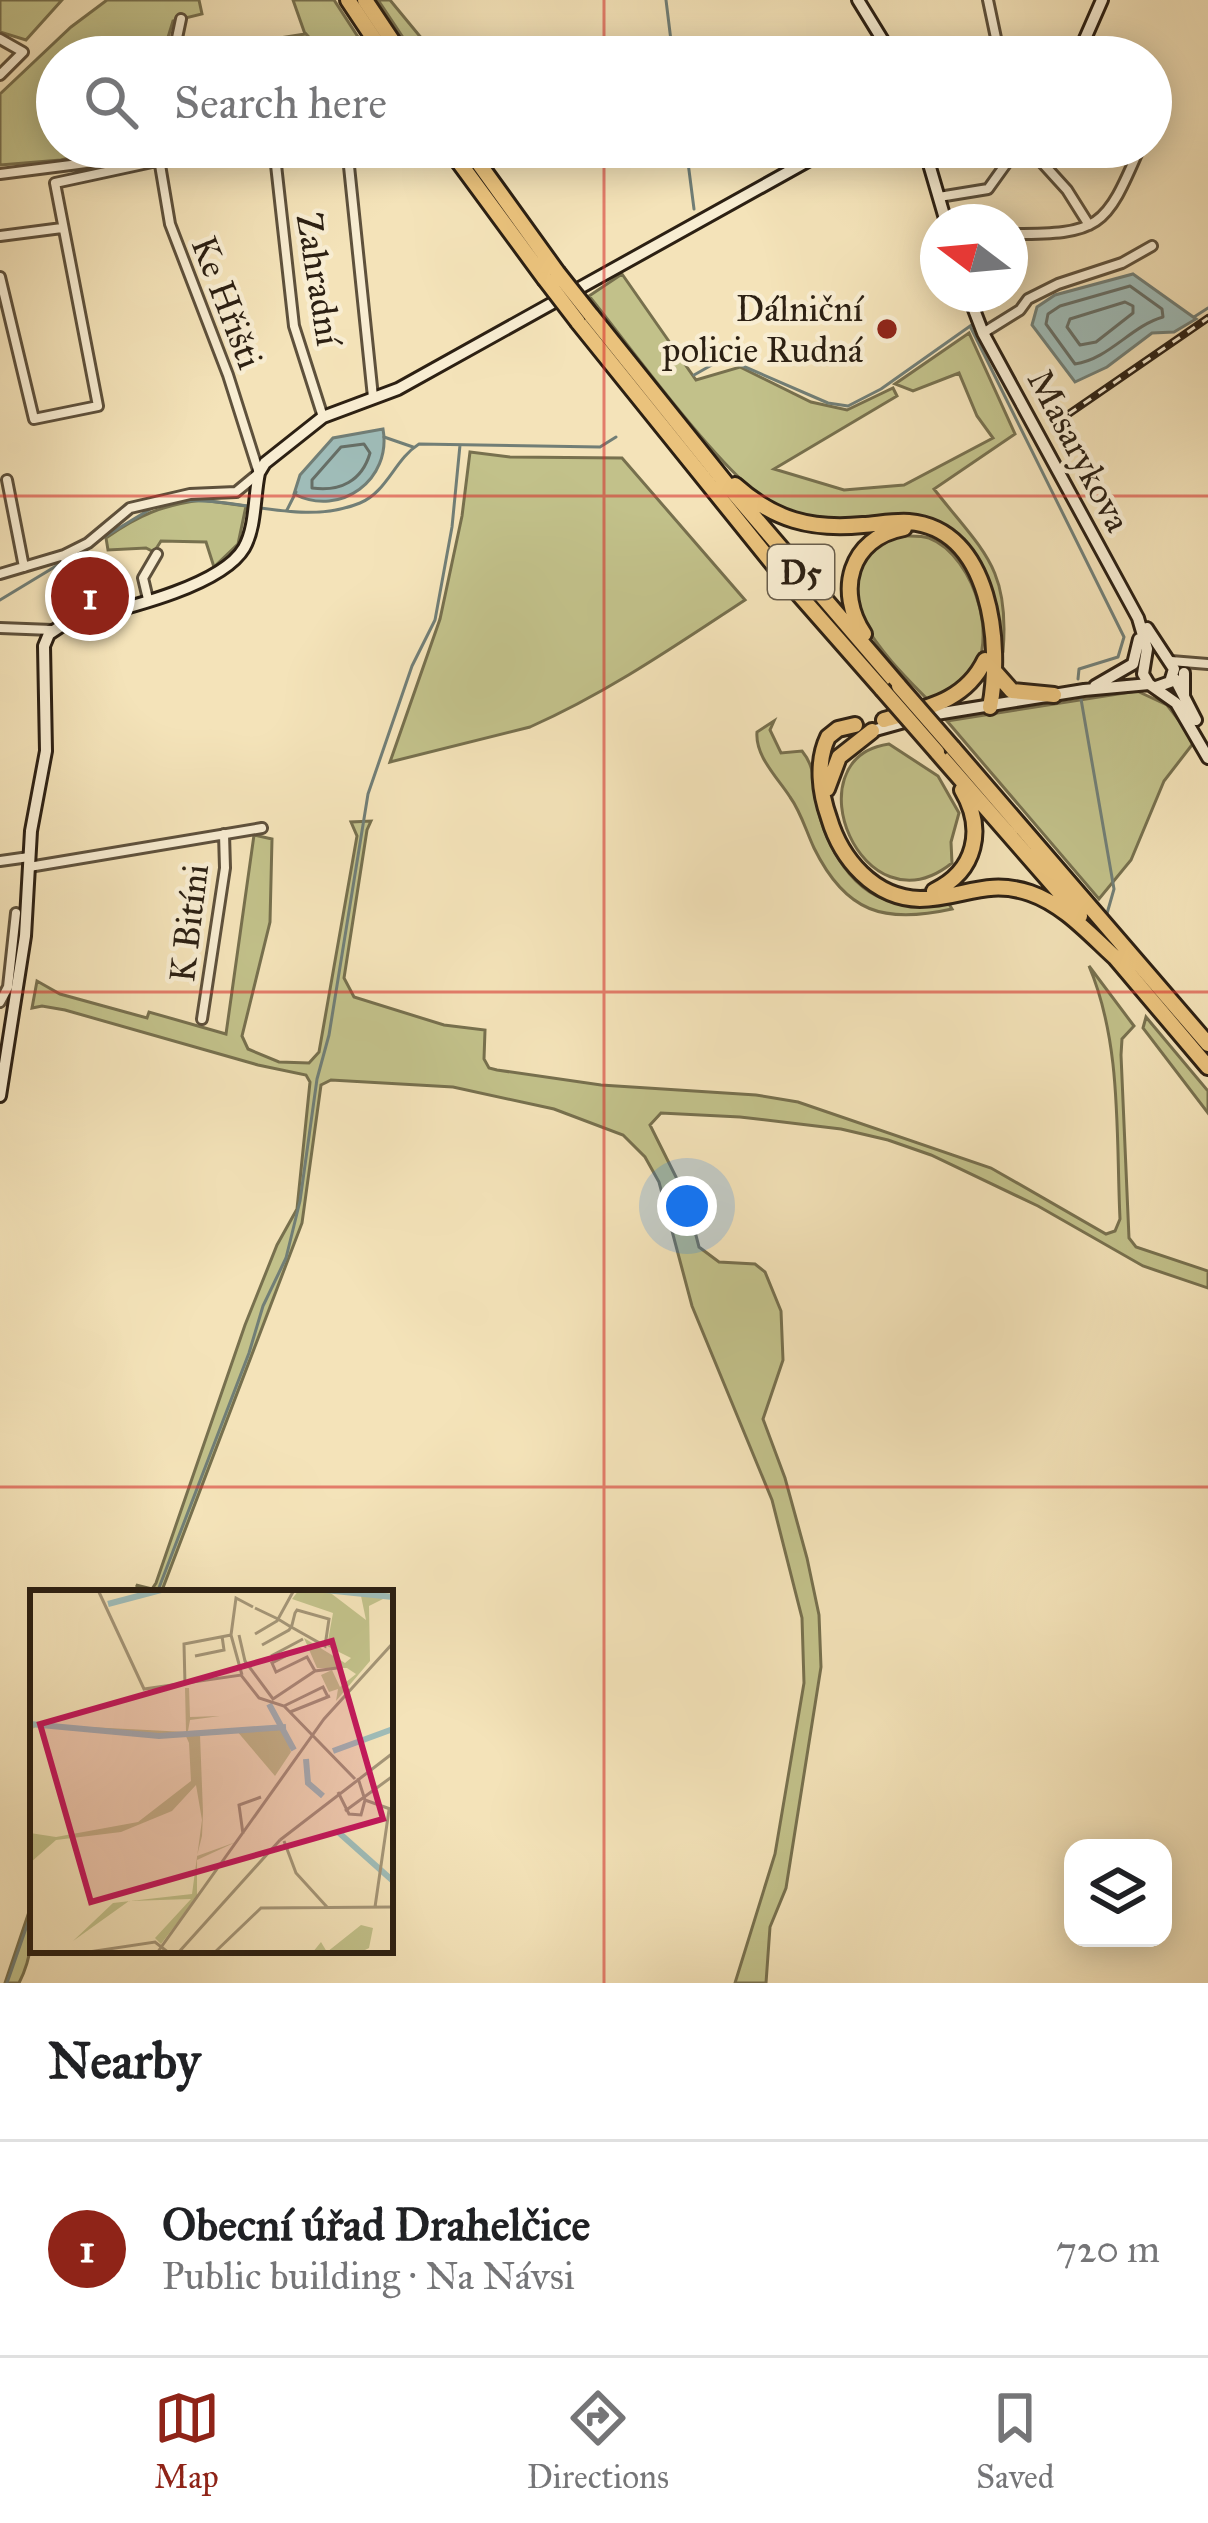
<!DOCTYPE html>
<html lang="en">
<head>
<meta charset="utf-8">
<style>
	body { margin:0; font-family:"IM FELL Great Primer",serif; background:#f2f2f2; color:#202124 }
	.controls { position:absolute; right:36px; bottom:36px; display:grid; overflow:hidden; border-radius:24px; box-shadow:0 6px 30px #0003 }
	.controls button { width:108px; height:108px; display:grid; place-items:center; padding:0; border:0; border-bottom:3px solid #e0e0e0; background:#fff; color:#202124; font:60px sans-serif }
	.compass { position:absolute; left:920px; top:204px; width:108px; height:108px; border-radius:50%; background:#fff; box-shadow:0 6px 30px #0003; rotate:286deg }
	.you { position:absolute; left:687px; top:1206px; width:42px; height:42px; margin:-30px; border:9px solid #fff; border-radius:50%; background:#1a73e8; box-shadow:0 0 0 18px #1a73e833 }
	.badge { display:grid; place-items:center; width:78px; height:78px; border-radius:50%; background:#8f2418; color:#fff; font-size:39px; font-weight:700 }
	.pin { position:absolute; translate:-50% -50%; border:6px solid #fff; box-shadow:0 3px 12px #0006 }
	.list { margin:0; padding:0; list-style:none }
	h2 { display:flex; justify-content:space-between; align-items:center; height:156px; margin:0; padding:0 48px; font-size:51px }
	h2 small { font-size:39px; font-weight:400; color:#757577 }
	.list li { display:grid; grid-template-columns:78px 1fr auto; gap:36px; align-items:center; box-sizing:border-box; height:216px; padding:0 48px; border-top:3px solid #e0e0e0 }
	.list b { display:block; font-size:45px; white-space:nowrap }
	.list p { margin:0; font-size:39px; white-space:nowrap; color:#757577 }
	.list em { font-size:39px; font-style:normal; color:#757577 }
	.icon { flex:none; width:66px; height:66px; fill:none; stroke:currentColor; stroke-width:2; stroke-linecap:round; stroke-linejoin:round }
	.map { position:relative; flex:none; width:1208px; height:1983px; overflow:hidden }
	.search { position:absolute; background:#fff; box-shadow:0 6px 30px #0003; left:36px; right:36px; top:36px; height:132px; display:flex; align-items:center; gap:30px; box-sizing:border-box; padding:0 42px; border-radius:66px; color:#757577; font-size:45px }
	.sheet { height:372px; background:#fff }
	nav { display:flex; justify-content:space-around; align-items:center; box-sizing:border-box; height:168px; border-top:3px solid #e0e0e0; background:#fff; font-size:33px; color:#757577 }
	nav a { display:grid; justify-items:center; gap:6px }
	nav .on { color:#8f2418 }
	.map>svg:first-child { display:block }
	.green { fill:#c2c18a; stroke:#77704e; stroke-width:3 }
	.water { fill:#9fbcb8; stroke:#717e76; stroke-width:3 }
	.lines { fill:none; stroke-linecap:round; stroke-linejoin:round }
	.shore { stroke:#666e66; stroke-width:3 }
	.stream { stroke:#717e76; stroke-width:3 }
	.street-casing { stroke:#5e513c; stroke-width:14 }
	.secondary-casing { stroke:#2c2013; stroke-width:16 }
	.highway-casing { stroke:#2c2013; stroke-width:20 }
	.street { stroke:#f8edd2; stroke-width:8 }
	.secondary { stroke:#f8edd2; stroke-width:10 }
	.highway { stroke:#eac27c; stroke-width:14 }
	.rail-casing { stroke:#2c2013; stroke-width:8 }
	.rail { stroke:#f8edd2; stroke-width:3; stroke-dasharray:9; stroke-linecap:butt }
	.highway-bridge-casing { stroke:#2c2013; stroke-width:20; stroke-linecap:butt }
	.highway-bridge { stroke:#eac27c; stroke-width:14 }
	.grid { fill:none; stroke:#d62828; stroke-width:3; stroke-opacity:0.55 }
	.poi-dot { fill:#8f2418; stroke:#f8edd2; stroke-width:4.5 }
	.labels { text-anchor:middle; stroke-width:9; stroke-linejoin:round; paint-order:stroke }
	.shield { fill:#f8edd2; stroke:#695e4c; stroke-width:3 }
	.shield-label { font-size:33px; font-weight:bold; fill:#2c2013 }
	.street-label { font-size:36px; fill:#2c2013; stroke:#f8edd2 }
	.poi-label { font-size:36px; fill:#2c2013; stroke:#f8edd2; text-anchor:end }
	.inset-river { fill:none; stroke:#9fbcb8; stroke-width:6 }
	.inset-road { fill:none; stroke:#a49577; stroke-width:3 }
	.view { fill:#c2185b; fill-opacity:0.15; stroke:#c2185b; stroke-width:6 }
	.inset-edge { fill:none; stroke:#2c2013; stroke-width:6 }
</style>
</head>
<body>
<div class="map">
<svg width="1208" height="1983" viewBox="0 0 1208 1983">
	<rect width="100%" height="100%" fill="#f4e3b9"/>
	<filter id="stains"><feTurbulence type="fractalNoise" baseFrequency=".00167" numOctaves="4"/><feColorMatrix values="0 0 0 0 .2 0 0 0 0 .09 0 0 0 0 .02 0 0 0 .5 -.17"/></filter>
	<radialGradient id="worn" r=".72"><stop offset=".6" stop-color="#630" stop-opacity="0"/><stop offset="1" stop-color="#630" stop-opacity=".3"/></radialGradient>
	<!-- green -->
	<path class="green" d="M0,0H62L26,40L0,32Z
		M107,0H199L202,14L173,21L162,57H57V147H116L61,160L0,165V94L71,27Z
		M293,0H334L371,57H327L307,35L309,57H183V53L305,34Z
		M378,0H390L437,57H416Z
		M622,274L696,380L740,367L811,402L847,410L893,388L897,396L774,469L844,490L904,485L993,438L977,416L959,373L913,391L895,384L969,333L1015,434L934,489C983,552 1010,567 1003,652L999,657C992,603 993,564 946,530C896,527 836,533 789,515C735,495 631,347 589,296Z
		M470,452L510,457L622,458L745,600C675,646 607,693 530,727L390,762L440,619L462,516Z
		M202,500L246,506L238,544L214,567L206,542L161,541L154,552L146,548L108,550L106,538C138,515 163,505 202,500Z
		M900,536C908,536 921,535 929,538C975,555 1005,651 963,685C955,692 938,695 928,700C895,666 816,592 874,548C880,543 892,539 900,536Z
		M1137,691L1167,705L1195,741L1164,781L1131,860L1099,899L947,721Z
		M774,721L770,730L781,753L802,751C816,768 813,784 817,805C825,844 853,897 898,902C914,903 931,900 946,899L952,909C884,924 846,913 814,848C806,831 801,812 790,797C777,777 755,756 757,732Z
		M889,744L938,776L959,813L951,842L952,863C862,935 790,758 889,744Z
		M371,821L367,830L344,978L354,997L444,1025L485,1030L484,1059L489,1068L497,1070L601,1085L756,1095L798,1102L991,1168L1106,1234L1115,1231L1120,1219C1116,1135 1122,1044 1089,966L1134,1026L1122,1039L1121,1055L1129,1238L1136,1247L1208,1271V1288L1143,1266L1038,1206L931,1155L888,1140L841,1129L740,1117L661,1113L650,1125L686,1197L699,1247L719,1262L755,1264L765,1272L781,1311L783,1360L763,1419L785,1478L807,1558L819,1615L821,1667L786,1888L770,1927L766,1983H735L775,1854L804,1683L802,1618L772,1500L692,1306L659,1182L645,1157L623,1135L554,1109L453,1087L331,1080L321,1085L302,1223L161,1593H146L136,1585L152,1589L156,1583L245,1325L277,1245L297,1209L310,1082L306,1075L258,1065L65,1010L42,1006L32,1008L37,981L60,994L147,1018L149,1012L226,1034L254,835L272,839L270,922L242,1036L248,1049L279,1062L309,1063L319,1052L357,836L351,822Z
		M1146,1017L1208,1091V1113L1143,1028Z
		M33,1900C33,1930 33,1956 19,1983H5Z"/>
	<!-- water -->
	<path class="water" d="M1133,274L1196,319L1174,332L1152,333L1107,367L1075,382L1032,325L1037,307L1055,295Z
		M383,429C392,479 341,518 294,494L300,475L333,438Z"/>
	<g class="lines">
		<!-- shore -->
		<path class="shore" d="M1130,286L1162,309L1163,317C1131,326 1109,359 1075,364L1046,324L1048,314L1060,306Z
			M1125,302L1133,306V313L1096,342L1080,345L1067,327L1070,319Z
			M364,444L370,453C362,481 340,492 312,488V480L341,447Z"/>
		<!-- stream -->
		<path class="stream" d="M666,0L673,57
			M686,147L694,209
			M1194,317L1208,308
			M970,326L1124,637L1118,657L1079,669L1078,679
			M694,375L717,362L729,360L828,403L848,406L881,389L973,324
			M384,437L413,447
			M173,502C235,494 299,528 360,503C387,492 395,459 419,444L600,447L616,437
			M287,510L296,492
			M0,600L157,505
			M1081,699L1114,889L1106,917
			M157,1593L249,1353L263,1306L286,1258L300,1201L317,1079L329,1035L368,794L412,666L435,620L452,527L460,445
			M7,1983L33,1908"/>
		<!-- street casing -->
		<g class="street-casing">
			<path id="street" d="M988,0L1000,57
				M0,39L23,52L0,75
				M173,57L181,19
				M274,147L294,326L323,417
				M347,147L373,397
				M1028,147L1067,190L1089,225
				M0,174L157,154
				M939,197L988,189L1018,147
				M1010,234C1100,234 1105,229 1140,147
				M0,236L62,228
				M0,277L34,419L98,406L55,183L157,161
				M983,333L1020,310L1028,299L1058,284L1122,263L1152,246
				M7,480L24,567
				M64,555L82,619
				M0,574L64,555L88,543L130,508L190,494L236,492L259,473L228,375L170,224L157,147
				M148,599L143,578L157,554
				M0,628L52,630
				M1171,661L1208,664
				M0,861L29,857
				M29,867L262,828
				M0,1002L8,987L16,913
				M202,1019L225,868L224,834"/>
		</g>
		<!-- secondary casing -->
		<g class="secondary-casing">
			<path id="secondary" d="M858,0L893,57
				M1077,57L1102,0
				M924,147L946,222
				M968,294L983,333L1138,618L1147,649L1143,674L1149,684
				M1147,628L1174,669L1170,682L1156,687
				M1175,679L1196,720
				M1095,686L1133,664L1139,639
				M1184,696V673
				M924,716L1084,690L1149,684L1176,703L1208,758
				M872,731L915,719
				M0,1096L25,936L31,831L46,751L44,646L49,634L64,624C110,612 220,589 244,548C256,527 254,496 259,473L265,463L323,417L398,389L833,147"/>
		</g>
		<!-- highway casing -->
		<g class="highway-casing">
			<path id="highway" d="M348,0L386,57
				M365,0L403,57
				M448,147L545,279
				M467,147L557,272
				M591,315L733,492L899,686
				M578,322L781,574L882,689
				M735,485C774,520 811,530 863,525C878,524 894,521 909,522C992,529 1002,646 990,707
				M864,634C836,592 849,538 904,528
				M996,673L1012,691L1054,695
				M884,720C925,708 965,702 985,660
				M855,725L838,729L828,737C816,762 820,793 829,818C841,859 874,898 920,899C961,899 986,878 1030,893C1065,905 1091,936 1118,960
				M953,748L1208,1044
				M937,752L1080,916
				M827,789L839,757L872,731
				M934,891C976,871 985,829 962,790
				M1114,956L1208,1067"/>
		</g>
		<!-- street -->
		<use href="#street" class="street"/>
		<!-- secondary -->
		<use href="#secondary" class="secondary"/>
		<!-- highway -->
		<use href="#highway" class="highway"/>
		<!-- rail casing -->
		<g class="rail-casing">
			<path id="rail" d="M1054,424L1208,318"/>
		</g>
		<!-- rail -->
		<use href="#rail" class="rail"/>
		<!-- highway-bridge casing -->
		<g class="highway-bridge-casing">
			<path id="highway-bridge" d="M557,272L591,315
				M545,279L578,322
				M899,686L953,748
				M882,689L937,752"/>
		</g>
		<!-- highway-bridge -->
		<use href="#highway-bridge" class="highway-bridge"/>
	</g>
	<!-- grid -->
	<path class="grid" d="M604,0V57M604,147V1983M0,496H1208M0,992H1208M0,1487H1208"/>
	<!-- markers -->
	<circle class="poi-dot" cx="887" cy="329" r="12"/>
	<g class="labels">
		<!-- shield labels -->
		<rect class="shield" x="768" y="545" width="66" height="54" rx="9"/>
		<g class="shield-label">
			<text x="801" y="584">D5</text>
		</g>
		<!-- street labels -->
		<g class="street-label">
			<text transform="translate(320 279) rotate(81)" y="13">Zahradní</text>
			<text transform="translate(228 302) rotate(69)" y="13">Ke Hřišti</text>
			<text transform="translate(1080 450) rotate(62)" y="13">Masarykova</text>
			<text transform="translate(188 923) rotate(-83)" y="13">K Bitíni</text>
		</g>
		<!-- poi labels -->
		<g class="poi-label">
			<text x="863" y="321">Dálniční<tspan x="863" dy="41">policie Rudná</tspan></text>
		</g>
	</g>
	<!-- overview -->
	<g transform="translate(30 1590)">
		<rect width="363" height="363" fill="#f4e3b9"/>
		<path d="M269,0L298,1L336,30L330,1L363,4L339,16L340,71L306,111L308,99L299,102L291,85L302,80L310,97L326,84L317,78H287L274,48L315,73L321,68L297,56L303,23L262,9ZM155,98H159L160,127L190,126L160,130L158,141L197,140L170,145L173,222L172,246L167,266L206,252L167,270V306L201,262L131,354L125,348L161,309L99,311L43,351L83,313L162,304L172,230L166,195L142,221L91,242L26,250L0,273V243L26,247L108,232L161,191L159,153L155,144L135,147L7,136L1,140L0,134L156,142ZM255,139L261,162L245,186L206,140ZM331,335L343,338L339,358L329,363H282L291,352L297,362Z" fill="#c2c18a"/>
		<path class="inset-river" d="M295,0L363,7M78,14L131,0M239,114L264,160M0,134L129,146L256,137M303,161L363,139M276,169L278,193L293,206M307,241L363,291"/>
		<path class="inset-road" d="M68,0L114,99L211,85L229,108L254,116L325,189M225,18L248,29L261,37L263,38L295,56L299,29L267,20L265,23L262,35L261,37L259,40L232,55M225,44L247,31L264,0M201,45L206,8L223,17M201,45L212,85M209,45L215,71L243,109L285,81L307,78M267,60L242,73L246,82L277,67L285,81M165,66L194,60L192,46M241,66L273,49M155,95L154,54L201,45M254,116L293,97L298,107M260,122L300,106M328,188L335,210L363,220M308,202L319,224L331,225L335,210M315,221L363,186M213,244L209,215L231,207M250,250L363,163M254,251L266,283L297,317M345,317L359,220M52,363L125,352L139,363M127,363L294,129L363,53M148,363L250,250M184,363L231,318L363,317"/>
		<path class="view" d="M302,51L353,229L61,312L10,134Z"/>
		<rect width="363" height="363" class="inset-edge"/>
	</g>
	<rect width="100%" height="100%" filter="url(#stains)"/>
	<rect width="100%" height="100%" fill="url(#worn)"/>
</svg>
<div class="controls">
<button><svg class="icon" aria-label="layers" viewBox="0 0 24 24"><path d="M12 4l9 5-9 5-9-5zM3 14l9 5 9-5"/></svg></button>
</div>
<svg class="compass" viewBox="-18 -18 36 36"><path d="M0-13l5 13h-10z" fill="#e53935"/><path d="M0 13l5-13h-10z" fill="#757577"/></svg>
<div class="you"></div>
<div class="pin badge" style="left:90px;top:596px">1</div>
<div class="search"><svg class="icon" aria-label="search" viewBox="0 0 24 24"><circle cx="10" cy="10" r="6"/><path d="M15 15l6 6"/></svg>Search here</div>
</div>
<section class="sheet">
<h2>Nearby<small></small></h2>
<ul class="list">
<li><span class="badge">1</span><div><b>Obecní úřad Drahelčice</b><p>Public building · Na Návsi</p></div><em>720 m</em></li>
</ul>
</section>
<nav>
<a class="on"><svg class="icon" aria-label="map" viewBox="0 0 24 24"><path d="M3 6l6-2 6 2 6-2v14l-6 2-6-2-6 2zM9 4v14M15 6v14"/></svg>Map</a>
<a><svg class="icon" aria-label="directions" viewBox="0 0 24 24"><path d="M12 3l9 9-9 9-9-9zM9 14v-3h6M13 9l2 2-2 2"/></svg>Directions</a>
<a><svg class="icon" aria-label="saved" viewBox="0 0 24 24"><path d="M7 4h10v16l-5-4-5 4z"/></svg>Saved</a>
</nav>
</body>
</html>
